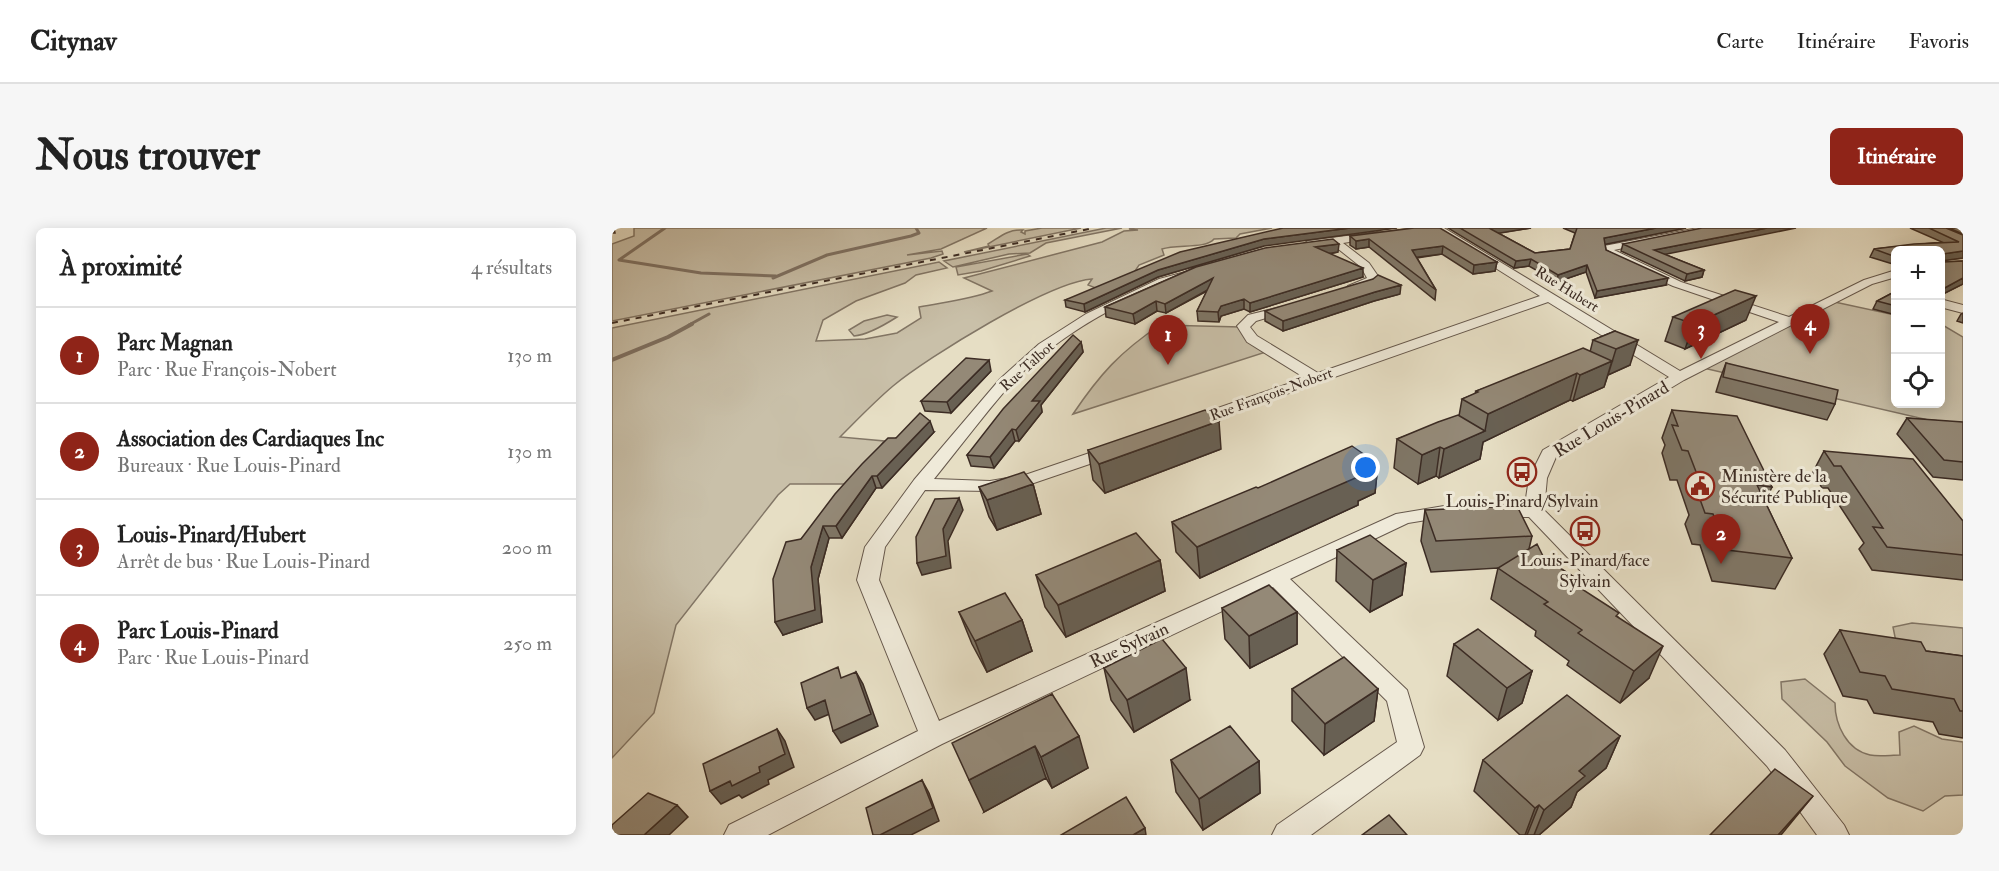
<!DOCTYPE html>
<html lang="fr">
<head>
<meta charset="utf-8">
<style>
	body { margin:0; font-family:"IM FELL Double Pica",serif; background:#f6f6f6; color:#222 }
	.controls { position:absolute; right:18px; top:18px; display:grid; overflow:hidden; border-radius:9px; box-shadow:0 3px 15px #0003 }
	.controls button { width:54px; height:54px; display:grid; place-items:center; padding:0; border:0; border-bottom:2px solid #e0e0e0; background:#fff; color:#222; font:30px sans-serif }
	.you { position:absolute; left:754px; top:240px; width:21px; height:21px; margin:-15px; border:4px solid #fff; border-radius:50%; background:#1a73e8; box-shadow:0 0 0 9px #1a73e833 }
	.badge { display:grid; place-items:center; width:39px; height:39px; border-radius:50%; background:#8f2418; color:#fff; font-size:20px; font-weight:700 }
	.pin { position:absolute; translate:-50% -50px; filter:drop-shadow(0 2px 3px #0008) }
	.pin::after { content:''; position:absolute; top:32px; width:21px; height:18px; background:inherit; clip-path:polygon(0 0,100% 0,50% 100%) }
	.list { margin:0; padding:0; list-style:none }
	h2 { display:flex; justify-content:space-between; align-items:center; height:78px; margin:0; padding:0 24px; font-size:26px }
	h2 small { font-size:20px; font-weight:400; color:#767676 }
	.list li { display:grid; grid-template-columns:39px 1fr auto; gap:18px; align-items:center; box-sizing:border-box; height:96px; padding:0 24px; border-top:2px solid #e0e0e0 }
	.list b { display:block; font-size:22px; white-space:nowrap }
	.list p { margin:0; font-size:20px; white-space:nowrap; color:#767676 }
	.list em { font-size:20px; font-style:normal; color:#767676 }
	.icon { flex:none; width:33px; height:33px; fill:none; stroke:currentColor; stroke-width:2; stroke-linecap:round; stroke-linejoin:round }
	.map { position:relative; flex:none; width:1351px; height:607px; overflow:hidden; border-radius:9px }
	header { display:flex; align-items:center; gap:36px; box-sizing:border-box; height:84px; padding:0 30px; background:#fff; border-bottom:2px solid #e0e0e0 }
	header strong { font-size:28px }
	nav { display:flex; gap:33px; margin-inline-start:auto; font-size:21px }
	.intro { display:flex; align-items:center; justify-content:space-between; box-sizing:border-box; height:144px; padding:0 36px }
	h1 { margin:0; font-size:42px }
	.button { padding:15px 27px; border-radius:9px; background:#8f2418; color:#fff; font-size:21px; font-weight:700 }
	main { display:flex; gap:36px; padding:0 36px }
	aside { flex:1; background:#fff; border-radius:9px; box-shadow:0 3px 15px #0003 }
	.map>svg:first-child { display:block }
	.green { fill:#c9c0a9; stroke:#827666; stroke-width:1.5 }
	.lines { fill:none; stroke-linecap:round; stroke-linejoin:round }
	.stream-far1 { stroke:#7f7264; stroke-width:3 }
	.stream { stroke:#7f7264; stroke-width:4 }
	.minor-casing { stroke:#66584c; stroke-width:2 }
	.minor { fill:#efead9; fill-rule:evenodd }
	.rail { stroke:#3c2c24; stroke-width:2; stroke-dasharray:6 6; stroke-linecap:butt }
	.wall { fill:#7f7666; stroke:#3c2c24; stroke-width:1.5 }
	.shaded-wall { fill:#686053; stroke:#3c2c24; stroke-width:1.5 }
	.building { fill:#948977; stroke:#3c2c24; stroke-width:1.5 }
	.labels { text-anchor:middle; stroke-width:6; stroke-linejoin:round; paint-order:stroke }
	.far-street-label { font-size:15px; fill:#3c2c24; stroke:#efead9 }
	.street-label { font-size:18px; fill:#3c2c24; stroke:#efead9 }
	.poi-label { font-size:18px; fill:#3c2c24; stroke:#efead9 }
</style>
</head>
<body>
<header>
<strong>Citynav</strong>
<nav><a>Carte</a><a>Itinéraire</a><a>Favoris</a></nav>
</header>
<div class="intro"><h1>Nous trouver</h1><a class="button">Itinéraire</a></div>
<main>
<aside>
<h2>À proximité<small>4 résultats</small></h2>
<ul class="list">
<li><span class="badge">1</span><div><b>Parc Magnan</b><p>Parc · Rue François-Nobert</p></div><em>130 m</em></li>
<li><span class="badge">2</span><div><b>Association des Cardiaques Inc</b><p>Bureaux · Rue Louis-Pinard</p></div><em>130 m</em></li>
<li><span class="badge">3</span><div><b>Louis-Pinard/Hubert</b><p>Arrêt de bus · Rue Louis-Pinard</p></div><em>200 m</em></li>
<li><span class="badge">4</span><div><b>Parc Louis-Pinard</b><p>Parc · Rue Louis-Pinard</p></div><em>250 m</em></li>
</ul>
</aside>
<div class="map">
<svg width="1351" height="607" viewBox="0 0 1351 607">
	<rect width="100%" height="100%" fill="#e6dec4"/>
	<filter id="stains"><feTurbulence type="fractalNoise" baseFrequency=".00333" numOctaves="4"/><feColorMatrix values="0 0 0 0 .2 0 0 0 0 .09 0 0 0 0 .02 0 0 0 .5 -.17"/></filter>
	<radialGradient id="worn" r=".72"><stop offset=".6" stop-color="#630" stop-opacity="0"/><stop offset="1" stop-color="#630" stop-opacity=".3"/></radialGradient>
	<!-- green -->
	<path class="green" d="M22,0H375L329,21L295,27L330,23L331,26L319,30L0,93V16L22,8Z
		M430,0H469L352,24L377,18L376,16C387,10 395,1 411,2L409,4L413,6V3Z
		M494,0H510L434,15L418,25L397,26L341,39L332,33Z
		M520,0H660L628,6L624,10L602,11C594,21 565,16 550,21L552,27L527,37L521,46L486,61L476,57L480,51C437,54 316,129 281,158C262,174 245,192 228,209L272,213L258,233L236,256H178L166,267L64,397L42,485L0,530V100L327,34L335,40L304,47L293,55L244,73L211,92L204,113L253,111L285,105L309,90L307,79C332,74 356,72 380,63L352,50L490,14L512,3L526,2L517,1Z
		M415,26L418,28L369,43L346,47L344,39Z
		M1218,73L1283,87L1284,176H1328L1329,96L1351,109V200L1087,139Z
		M275,87L285,89C274,96 254,107 242,108L237,102L252,93Z
		M548,97L629,99L657,123L461,186C488,146 508,124 548,97Z
		M1300,395L1351,400V431L1306,424L1284,414L1281,399Z
		M1193,451L1223,475C1223,497 1235,522 1258,527C1267,529 1279,527 1288,527L1287,504L1302,498L1330,511L1351,514V567L1333,568L1311,583L1276,570L1233,538L1215,514L1170,471L1169,454Z"/>
	<g class="lines">
		<!-- stream-far1 -->
		<path class="stream-far1" d="M53,0L7,32L89,45L164,48
			M161,50L215,27L299,8L307,5L304,0
			M77,97L97,86"/>
		<!-- stream -->
		<path class="stream" d="M0,132L56,109L80,96"/>
		<!-- minor casing -->
		<g class="minor-casing">
			<path id="minor" d="M820,0H832L1068,143L1167,94L1061,58L993,27L992,18L1086,0H1107L1002,22L1069,54L1177,89L1252,52L1284,42V49L1260,56L1072,152L944,229L935,250L932,282L1173,522L1232,597L1237,607H1205L1155,538L917,289H882L873,283L882,277H913L917,250L931,222L1057,149L936,74L583,198H571L569,195L571,192L693,150L635,114L625,98L636,87L681,76V82L644,93L638,99L645,108L706,145L928,68Z
				M765,4L769,5V9L731,15L757,35L768,51L740,64L734,60L736,58L755,50L749,39L720,16L696,19L691,16L696,13Z
				M577,43L581,44V48C517,66 442,109 397,158C371,188 347,220 322,251L378,253L413,247L501,217L507,218L509,222L507,226L416,257L378,263L313,262L273,319L267,352L327,493L784,286L838,277L847,283L845,287L796,295L678,351L795,462L812,519L808,527L699,607H660L665,597L785,514L775,473L661,359L330,516L156,607H112L117,597L306,503L245,352L253,319L302,252L388,151L427,116L474,86L547,51Z
				M1328,71L1351,77V85L1328,79Z"/>
		</g>
		<!-- minor -->
		<use href="#minor" class="minor"/>
		<!-- rail -->
		<path class="rail" d="M0,95L482,0"/>
	</g>
	<!-- wall -->
	<path class="wall" d="M802,0L885,34L883,43L861,46L830,26L805,30L824,62L823,72L757,19L744,21L738,17V8Z
		M836,0H919L886,5L923,25L958,21L963,5L951,0H1074L993,16L994,22L1054,57L983,70L974,44L945,54L917,38L902,40Z
		M1298,0H1334L1351,7V30L1332,32V34L1351,33V56L1329,67V22H1284V37L1258,29L1262,21L1330,14Z
		M1337,0H1351V6Z
		M1011,16L1052,26L1092,42L1090,49L1073,53L1009,23Z
		M652,18L546,49L473,84L454,79L453,72Z
		M726,24L717,26L751,49L638,84L632,81L609,88L607,94L586,93L585,83L595,63L554,85L545,83L523,96L494,89L493,79L584,39Z
		M1284,63V87L1261,81L1265,73Z
		M788,66L762,73L671,103L653,93V83Z
		M1351,85V95L1345,93L1349,86Z
		M1061,89L1134,92L1073,121L1053,113Z
		M1003,103L1018,137L996,147L992,159L961,173L958,172L871,214L868,231L827,250L824,248L806,256L782,240L785,211L847,188L850,171L863,166L864,163L978,124L981,112Z
		M469,114L471,124L429,177L430,184L407,213H403L382,240L359,238L355,227Z
		M1114,135L1223,176L1215,192L1104,164L1108,151Z
		M379,143L339,185L313,183L309,173Z
		M1060,182L1160,259L1153,274L1180,330L1163,361L1100,353L1088,317L1080,316L1073,296L1077,287L1065,252H1058L1050,225L1053,217L1050,210Z
		M1295,190L1351,195V252L1321,249L1285,206Z
		M322,204L270,260H264L230,310H217L206,351L210,394L171,407L189,311L284,210Z
		M609,221L493,265L481,252L476,222Z
		M1212,223L1351,293V352L1260,342L1247,321L1252,315L1216,260H1210L1201,244Z
		M766,236L763,265L746,273V277L588,350L564,324L560,294L646,260Z
		M421,256L429,286L385,302L377,289L367,259Z
		M813,282L920,308L917,321L967,352L965,358L1006,389L1037,450L1008,475L955,437L957,433L923,408L924,403L879,371L886,340L819,344L809,313Z
		M725,322L794,335L790,367L758,384L724,353Z
		M548,332L553,363L454,409L433,379L424,347Z
		M610,380L685,384V416L638,440L613,411Z
		M347,384L410,392L420,423L375,444L360,416Z
		M1228,402L1314,423L1351,428V510L1327,506L1321,494L1262,485L1255,472L1231,468L1212,426Z
		M842,416L920,443L910,475L886,492L835,448Z
		M492,440L578,472L522,504L499,472Z
		M680,461H766L762,493L712,527L680,493Z
		M440,466L476,540L440,560L434,550L372,584Z
		M1008,508L994,540L965,564L959,579L927,607H908L862,563L871,532Z
		M559,532L647,533L648,565L591,602L564,564Z"/>
	<!-- shaded-wall -->
	<path class="shaded-wall" d="M0,0H2L3,5H0Z
		M738,0H785L652,18L546,49L473,84L472,76L546,42L652,11Z
		M877,0H919L876,7Z
		M1044,0H1074L990,17L992,10Z
		M1155,0H1184L1040,29L1042,22Z
		M757,11V19L744,21V13Z
		M727,16L726,24L702,28L703,19Z
		M831,18L830,26L799,30L800,22Z
		M1351,23V30L1329,33L1330,26Z
		M919,31L917,38L902,40L904,33Z
		M885,34L883,43L861,46L862,37Z
		M975,37L974,44L945,54L946,47Z
		M751,40V49L638,84V75Z
		M1092,42L1090,49L1073,53L1075,46Z
		M601,50V59L554,85L553,76Z
		M1056,50L1054,57L983,70L985,63Z
		M1351,50V56L1329,67V62Z
		M789,57L788,66L762,73L671,103V93L763,64Z
		M1144,68L1134,92L1073,121L1082,96Z
		M632,71V81L609,88L607,94L606,84L609,78Z
		M544,73L545,83L523,96L521,86Z
		M1026,112L1018,137L996,147L1004,121Z
		M469,114L471,124L429,177L430,184L407,213L404,202L420,173Z
		M377,132L379,143L339,185L335,174Z
		M1000,133L992,159L961,173L968,147Z
		M965,145L958,172L871,214L868,231L827,250L832,221L873,203L876,186Z
		M318,193L322,204L270,260L265,248Z
		M607,193L609,221L493,265L487,236Z
		M400,201L403,213L382,240L378,229Z
		M828,219L824,248L806,256L810,227Z
		M766,236L763,265L746,273V277L588,350L585,319Z
		M260,248L264,260L230,310L224,298Z
		M421,256L429,286L385,302L375,272Z
		M347,270L351,282L336,313L339,340L310,347L305,335L331,301Z
		M211,298L217,310L206,351L210,394L171,407L163,394L199,339Z
		M548,332L553,363L454,409L446,377Z
		M794,335L790,367L758,384L761,352Z
		M685,384V416L638,440L637,408Z
		M410,392L420,423L375,444L363,413Z
		M1051,418L1037,450L1008,475L1022,443Z
		M574,440L578,472L522,504L515,472Z
		M920,443L910,475L886,492L895,460Z
		M244,444L251,456L266,498L229,515L221,503Z
		M766,461L762,493L712,527L713,496Z
		M213,472L220,485L203,492L195,480Z
		M165,501L173,513L182,539L156,552L157,556L130,570L127,567L109,576L98,563L147,539Z
		M467,508L476,540L440,560L429,529Z
		M1008,508L994,540L965,564L959,579L927,607H922L932,582L967,543Z
		M423,518L434,550L372,584L357,552Z
		M647,533L648,565L591,602L587,571Z
		M310,552L317,565L327,593L299,607H268Z
		M1201,568L1169,607H1166Z
		M65,577L76,589L57,607H32Z
		M927,577L915,607H913L923,580Z
		M533,600L534,607H521Z"/>
	<!-- building -->
	<path class="building" d="M671,0H738L652,11L546,42L472,76L453,72L568,24Z
		M802,0H828L885,34L862,37L831,18L800,22L824,62L757,11L744,13L738,8Z
		M848,0H879H877L923,25L958,21L965,0H1044L992,10L994,22L1056,50L985,63L975,37L946,47L919,31L904,33Z
		M1090,0H1155L1042,22L1092,42L1075,46L1011,16Z
		M1317,0H1334L1351,7V23L1330,26L1332,34L1351,33V50L1329,62V22H1284V29L1262,21L1302,16L1347,14Z
		M721,11L727,16L703,19L751,40L638,75L632,71L609,78L606,84L585,83L601,50L553,76L544,73L521,86L493,79L584,39L653,20Z
		M766,47L789,57L763,64L671,93L653,83L761,51Z
		M1123,62L1144,68L1082,96L1061,89Z
		M1284,63V78L1265,73Z
		M1003,103L1026,112L1004,121L981,112Z
		M461,107L469,114L420,173H428L404,202L400,201L378,229L355,227L391,181Z
		M971,120L1000,133L968,147L965,145L876,186L850,171L866,164L864,163Z
		M354,130L377,132L335,174L309,173Z
		M1114,135L1226,162L1223,176L1111,149Z
		M593,182L607,193L487,236L476,222Z
		M1060,182L1125,188L1160,259L1145,257L1180,330L1115,322L1101,286L1093,285L1086,266L1093,267L1076,223L1070,222L1060,197L1066,198Z
		M308,185L318,193L265,248H260L224,298H211L199,339L203,382L163,394L161,351L174,314L189,311L223,266L250,236L276,210H284Z
		M846,187L873,203L832,221L828,219L810,227L785,211L826,194Z
		M1295,190L1351,194V234L1332,232Z
		M740,218L766,236L744,245L748,248L585,319L560,294L644,259L646,260Z
		M1212,223L1301,231L1351,293V327L1275,319L1261,299L1271,300L1229,238H1222Z
		M412,244L421,256L375,272L367,259Z
		M347,270L331,301L334,328L305,335L304,309L323,271Z
		M905,278L920,308L824,313L813,282Z
		M524,305L548,332L446,377L424,347Z
		M758,307L794,335L761,352L725,322Z
		M925,316L932,330L967,352L962,356L1007,385L1004,388L1051,418L1022,443L966,405L970,402L932,376L936,374L886,340Z
		M657,357L685,384L637,408L610,380Z
		M393,365L410,392L363,413L347,384Z
		M866,401L920,443L895,460L842,416Z
		M1228,402L1309,414L1314,423L1351,428V483H1348L1342,471L1280,461L1273,448L1248,444Z
		M550,411L574,440L515,472L492,440Z
		M732,429L766,461L713,496L680,461Z
		M226,439L229,450L244,444L259,486L221,503L213,472L195,480L189,455Z
		M440,466L467,508L429,529L423,518L357,552L340,515Z
		M955,467L1008,508L967,543L973,548L932,582L927,577L923,580L871,532Z
		M618,498L647,533L587,571L559,532Z
		M165,501L173,526L147,539L148,544L120,558L118,553L98,563L91,536Z
		M1163,541L1201,568L1166,607H1098Z
		M310,552L321,580L268,607H261L254,580Z
		M36,565L65,577L32,607H0V597Z
		M514,569L533,600L521,607H449Z
		M777,587L795,607H750Z"/>
	<!-- icons -->
	<defs>
		<g id="bus-ring" transform="scale(1.5)"><circle r="9.5" fill="#efead9" stroke="#8f2418" stroke-width="1.5"/><path d="M-5-6H5V4H4V6H2V4H-2V6H-4V4H-5ZM-3.5-4V0h7V-4ZM-3.5 1.2v1.5H-2V1.2ZM2 1.2v1.5H3.5V1.2Z" fill="#8f2418"/></g>
		<g id="civic-ring" transform="scale(1.5)"><circle r="9.5" fill="#efead9" stroke="#8f2418" stroke-width="1.5"/><path d="M-.6-6.5H3V-4.5H.6V-3L4-1V1h2V6H-6V1h2V-1L-.6-3ZM-1.2 2.5V6h2.4V2.5Z" fill="#8f2418"/></g>
	</defs>
	<g fill-rule="evenodd">
		<use href="#bus-ring" x="910" y="244"/>
		<use href="#civic-ring" x="1088" y="258"/>
		<use href="#bus-ring" x="973" y="303"/>
	</g>
	<g class="labels">
		<!-- far-street labels -->
		<g class="far-street-label">
			<text transform="translate(955 61) rotate(32)" y="5">Rue Hubert</text>
			<text transform="translate(415 138) rotate(-42)" y="5">Rue Talbot</text>
			<text transform="translate(659 166) rotate(-20)" y="5">Rue François-Nobert</text>
		</g>
		<!-- street labels -->
		<g class="street-label">
			<text transform="translate(999 191) rotate(-31)" y="6">Rue Louis-Pinard</text>
			<text transform="translate(517 417) rotate(-25)" y="6">Rue Sylvain</text>
		</g>
		<!-- poi labels -->
		<g class="poi-label">
			<text x="1109" y="254" text-anchor="start">Ministère de la<tspan x="1109" dy="21">Sécurité Publique</tspan></text>
			<text x="910" y="279">Louis-Pinard/Sylvain</text>
			<text x="973" y="338">Louis-Pinard/face<tspan x="973" dy="21">Sylvain</tspan></text>
		</g>
	</g>
	<rect width="100%" height="100%" filter="url(#stains)"/>
	<rect width="100%" height="100%" fill="url(#worn)"/>
</svg>
<div class="controls">
<button>+</button>
<button>−</button>
<button><svg class="icon" aria-label="locate" viewBox="0 0 24 24"><circle cx="12" cy="12" r="6"/><path d="M12 2v4M12 18v4M2 12h4M18 12h4"/></svg></button>
</div>
<div class="you"></div>
<div class="pin badge" style="left:556px;top:137px">1</div>
<div class="pin badge" style="left:1109px;top:336px">2</div>
<div class="pin badge" style="left:1089px;top:131px">3</div>
<div class="pin badge" style="left:1198px;top:126px">4</div>
</div>
</main>
</body>
</html>
